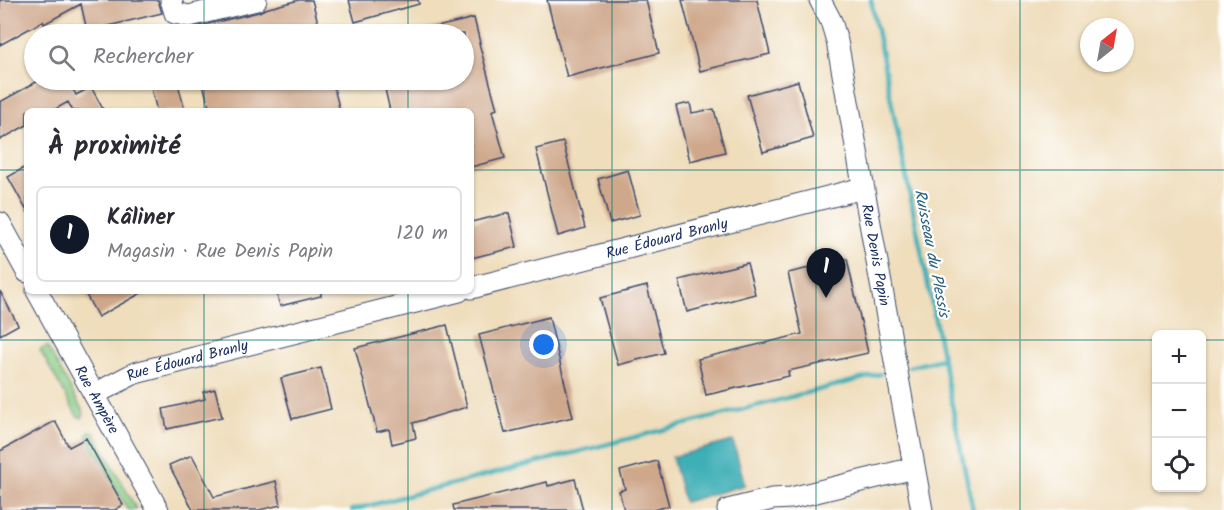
<!DOCTYPE html>
<html lang="fr">
<head>
<meta charset="utf-8">
<style>
	body { margin:0; font-family:Kalam,sans-serif; background:#f7f7f7; color:#2b2b33 }
	.controls { position:absolute; right:18px; bottom:18px; display:grid; overflow:hidden; border-radius:9px; box-shadow:0 2px 4px #0004 }
	.controls button { width:54px; height:54px; display:grid; place-items:center; padding:0; border:0; border-bottom:2px solid #e1e1e2; background:#fff; color:#2b2b33; font:30px sans-serif }
	.compass { position:absolute; left:1080px; top:18px; width:54px; height:54px; border-radius:50%; background:#fff; box-shadow:0 2px 4px #0004; rotate:31deg }
	.you { position:absolute; left:544px; top:345px; width:21px; height:21px; margin:-15px; border:4px solid #fff; border-radius:50%; background:#1a73e8; box-shadow:0 0 0 9px #1a73e833 }
	.badge { display:grid; place-items:center; width:39px; height:39px; border-radius:50%; background:#111827; color:#fff; font-size:20px; font-weight:700 }
	.pin { position:absolute; translate:-50% -50px; filter:drop-shadow(0 2px 3px #0008) }
	.pin::after { content:''; position:absolute; top:32px; width:21px; height:18px; background:inherit; clip-path:polygon(0 0,100% 0,50% 100%) }
	.list { margin:0; padding:0; list-style:none }
	h2 { display:flex; justify-content:space-between; align-items:center; height:78px; margin:0; padding:0 24px; font-size:26px }
	h2 small { font-size:20px; font-weight:400; color:#7c7c81 }
	.list li { display:grid; grid-template-columns:39px 1fr auto; gap:18px; align-items:center; box-sizing:border-box; height:96px; margin:0 12px 12px; padding:0 12px; border:2px solid #e1e1e2; border-radius:9px }
	.list b { display:block; font-size:22px; white-space:nowrap }
	.list p { margin:0; font-size:20px; white-space:nowrap; color:#7c7c81 }
	.list em { font-size:20px; font-style:normal; color:#7c7c81 }
	.icon { flex:none; width:33px; height:33px; fill:none; stroke:currentColor; stroke-width:2; stroke-linecap:round; stroke-linejoin:round }
	.map { position:relative; flex:none; width:1224px; height:510px; overflow:hidden }
	.search { position:absolute; background:#fff; box-shadow:0 2px 4px #0004; left:24px; top:24px; width:450px; height:66px; display:flex; align-items:center; gap:15px; box-sizing:border-box; padding:0 21px; border-radius:33px; color:#7c7c81; font-size:22px }
	.panel { position:absolute; background:#fff; box-shadow:0 2px 4px #0004; left:24px; top:108px; width:450px; height:186px; border-radius:9px }
	.map>svg:first-child { display:block }
	.green { fill:#89ca82; stroke:#527c70; stroke-width:1.5 }
	.water { fill:#3eafb6; stroke:#2c6f8a; stroke-width:1.5 }
	.lines { fill:none; stroke-linecap:round; stroke-linejoin:round }
	.stream { stroke:#3eafb6; stroke-width:4.5 }
	.building { fill:#cfa88c }
	.minor-casing { stroke:#3b496c; stroke-width:23 }
	.minor { stroke:#fff; stroke-width:21 }
	.grid { fill:none; stroke:#0f766e; stroke-width:1.5; stroke-opacity:0.55 }
	.labels { text-anchor:middle; stroke-width:4.5; stroke-linejoin:round; paint-order:stroke }
	.street-label { font-size:15px; fill:#1b2f5e; stroke:#fff }
	.water-label { font-size:16px; font-style:italic; fill:#296281; stroke:#fff }
</style>
</head>
<body>
<div class="map">
<svg width="1224" height="510" viewBox="0 0 1224 510">
	<rect width="100%" height="100%" fill="#fff"/>
	<filter id="ink" filterUnits="userSpaceOnUse"><feTurbulence type="fractalNoise" baseFrequency=".0167" numOctaves="2"/><feDisplacementMap in="SourceGraphic" scale="12" xChannelSelector="R" yChannelSelector="G"/><feConvolveMatrix kernelMatrix="1 2 1 2 8 2 1 2 1" color-interpolation-filters="sRGB"/></filter>
	<filter id="wash" filterUnits="userSpaceOnUse"><feTurbulence type="fractalNoise" baseFrequency=".008" numOctaves="4" result="noise"/><feDisplacementMap in="SourceGraphic" scale="24" xChannelSelector="R" yChannelSelector="G"/><feGaussianBlur stdDeviation="1.35" result="paint"/><feColorMatrix in="noise" values="0 0 0 0 0 0 0 0 0 0 0 0 0 0 0 0 0 1.4 0 .05"/><feComposite in="paint" operator="in"/></filter>
	<g filter="url(#wash)">
		<rect width="100%" height="100%" fill="#efddbb"/>
		<!-- green -->
		<path class="green" d="M47,346L84,413L82,418L77,416L40,350Z
			M89,431L94,432L137,510H128L87,436Z"/>
		<!-- water -->
		<path class="water" d="M733,441L745,485L684,502L672,457Z"/>
		<g class="lines">
			<!-- stream -->
			<path class="stream" d="M871,0L973,510
				M909,367L942,359
				M352,510L880,374"/>
		</g>
		<g id="blocks">
			<!-- building -->
			<path class="building" d="M0,0H158L162,13L87,31L81,4L44,24L43,21L0,45Z
				M299,0H312L321,34H184L183,30L259,12L265,9Z
				M349,0H418L419,4L355,22Z
				M547,0H646L659,53L567,77Z
				M682,0H757L770,54L700,71Z
				M474,18L480,43H479L497,109L492,111L505,158L471,167V111H390L383,80H464V34H424V30Z
				M40,80H68L76,95L91,87L104,111H73L68,102L52,111H27V125L0,140V102Z
				M149,80H177L185,111H157Z
				M202,80H332L340,111H210Z
				M798,81L813,138L763,152L747,95Z
				M690,103L692,113L714,109L725,152L690,161L676,106Z
				M563,142L585,228L558,236L536,149Z
				M27,166V211L8,177Z
				M628,170L640,215L610,223L598,179Z
				M509,213L517,247L471,258V222Z
				M847,259L868,353L788,371L789,376L706,395L698,359L802,334L788,273Z
				M747,263L755,294L687,312L679,280Z
				M647,286L664,353L618,365L600,298Z
				M0,291L18,325L0,335Z
				M84,291H145L98,317Z
				M276,291H321V296L280,306Z
				M549,317L573,417L505,433L479,335Z
				M447,325L467,407L413,423L416,438L392,444L389,429L377,432L355,348Z
				M321,368L331,409L292,419L281,378Z
				M215,389L222,417L167,429L163,409L205,399L203,392Z
				M55,421L69,447L86,438L123,505L115,510H0V451Z
				M192,455L214,497L276,481L281,505L259,510H193L169,465Z
				M657,461L669,506L653,510H624L619,491L625,489L620,471Z
				M575,479L583,510H454L453,505L547,482L548,486Z"/>
		</g>
	</g>
	<g filter="url(#ink)">
		<use href="#blocks" fill-opacity="0" stroke="#3b496c" stroke-width="1.5"/>
		<g class="lines">
			<!-- minor casing -->
			<g class="minor-casing">
				<g id="minor">
					<path d="M171,0L175,13L189,16L256,0"/>
					<path id="s1" d="M820,0L831,21L837,41L922,510"/>
					<path d="M0,223L27,272"/>
					<path id="s2" d="M471,288L863,188"/>
					<path id="s3" d="M37,291L158,510"/>
					<path id="s4" d="M95,394L135,373L459,291"/>
					<path d="M728,510L772,499L791,498L914,468"/>
				</g>
			</g>
			<!-- minor -->
			<use href="#minor" class="minor"/>
		</g>
	</g>
	<!-- grid -->
	<path class="grid" d="M204,0V34M408,0V34M612,0V510M816,0V510M1020,0V510M204,80V111M408,80V111M0,170H27M471,170H1224M204,291V510M408,291V510M0,340H1156M1202,340H1224"/>
	<g class="labels">
		<!-- street labels -->
		<g class="street-label">
			<text dy="5" stroke="none"><textPath href="#s2" startOffset="202">Rue Édouard Branly</textPath></text>
			<text dy="5" stroke="none"><textPath href="#s1" startOffset="262">Rue Denis Papin</textPath></text>
			<text dy="5" stroke="none"><textPath href="#s4" startOffset="99">Rue Édouard Branly</textPath></text>
			<text dy="5" stroke="none"><textPath href="#s3" startOffset="124">Rue Ampère</textPath></text>
		</g>
		<!-- water labels -->
		<g class="water-label">
			<text transform="translate(933 253) rotate(79)" y="6">Ruisseau du Plessis</text>
		</g>
	</g>
</svg>
<div class="controls">
<button>+</button>
<button>−</button>
<button><svg class="icon" aria-label="locate" viewBox="0 0 24 24"><circle cx="12" cy="12" r="6"/><path d="M12 2v4M12 18v4M2 12h4M18 12h4"/></svg></button>
</div>
<svg class="compass" viewBox="-18 -18 36 36"><path d="M0-13l5 13h-10z" fill="#e53935"/><path d="M0 13l5-13h-10z" fill="#7c7c81"/></svg>
<div class="you"></div>
<div class="pin badge" style="left:826px;top:298px">1</div>
<div class="search"><svg class="icon" aria-label="search" viewBox="0 0 24 24"><circle cx="10" cy="10" r="6"/><path d="M15 15l6 6"/></svg>Rechercher</div>
<section class="panel">
<h2>À proximité<small></small></h2>
<ul class="list">
<li><span class="badge">1</span><div><b>Kâliner</b><p>Magasin · Rue Denis Papin</p></div><em>120 m</em></li>
</ul>
</section>
</div>
</body>
</html>
